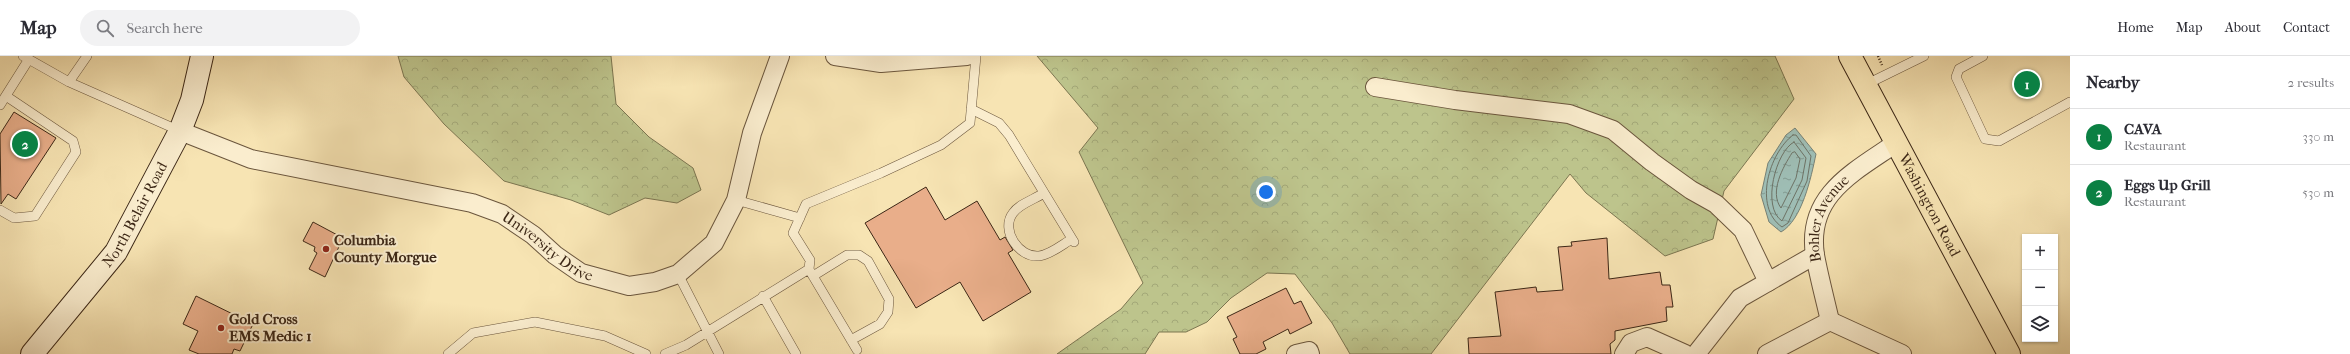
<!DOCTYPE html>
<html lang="en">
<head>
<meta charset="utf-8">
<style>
	body { margin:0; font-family:"IM FELL French Canon",serif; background:#f2f2f3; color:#2b2b33 }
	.controls { position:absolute; right:12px; bottom:12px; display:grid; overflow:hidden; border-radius:0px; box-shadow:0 1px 3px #0004 }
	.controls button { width:36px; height:36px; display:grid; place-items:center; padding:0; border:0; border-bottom:1px solid #e1e1e2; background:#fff; color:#2b2b33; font:20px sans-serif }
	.you { position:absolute; left:1266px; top:136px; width:14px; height:14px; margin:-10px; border:3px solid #fff; border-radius:50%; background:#1a73e8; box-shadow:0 0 0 6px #1a73e833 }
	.badge { display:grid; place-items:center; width:26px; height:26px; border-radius:50%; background:#0b8043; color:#fff; font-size:13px; font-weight:700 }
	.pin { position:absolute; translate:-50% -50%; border:2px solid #fff; box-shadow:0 1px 4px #0006 }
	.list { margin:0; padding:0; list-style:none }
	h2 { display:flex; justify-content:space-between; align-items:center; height:52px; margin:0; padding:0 16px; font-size:17px }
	h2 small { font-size:13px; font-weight:400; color:#7c7c81 }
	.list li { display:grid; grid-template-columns:26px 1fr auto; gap:12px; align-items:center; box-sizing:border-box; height:56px; padding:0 16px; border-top:1px solid #e1e1e2 }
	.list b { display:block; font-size:15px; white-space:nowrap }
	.list p { margin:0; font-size:13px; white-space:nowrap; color:#7c7c81 }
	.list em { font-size:13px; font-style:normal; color:#7c7c81 }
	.icon { flex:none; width:22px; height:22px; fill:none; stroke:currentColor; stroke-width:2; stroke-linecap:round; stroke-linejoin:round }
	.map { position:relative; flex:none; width:2070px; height:298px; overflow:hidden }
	header { display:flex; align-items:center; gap:24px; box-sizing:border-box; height:56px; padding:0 20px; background:#fff; border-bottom:1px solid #e1e1e2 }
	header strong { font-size:19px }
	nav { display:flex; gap:22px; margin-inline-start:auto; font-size:14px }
	.search { width:280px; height:36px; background:#f2f2f3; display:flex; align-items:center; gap:10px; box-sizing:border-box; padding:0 14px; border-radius:22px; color:#7c7c81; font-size:15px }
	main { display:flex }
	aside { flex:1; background:#fff }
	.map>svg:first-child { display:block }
	.forest { fill:url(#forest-crowns); stroke:#7c7651 }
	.water { fill:url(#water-ripples); stroke:#778175 }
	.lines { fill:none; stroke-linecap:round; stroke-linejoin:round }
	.shore { stroke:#6d7265; stroke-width:1 }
	.building { fill:#e9ae8a; stroke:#3c2716 }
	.service-casing { stroke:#6b563d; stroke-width:10 }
	.minor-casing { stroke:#6b563d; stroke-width:20 }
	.secondary-casing { stroke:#3c2716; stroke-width:24 }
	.primary-casing { stroke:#3c2716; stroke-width:24 }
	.path { stroke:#3c2716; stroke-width:2.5; stroke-dasharray:1 2; stroke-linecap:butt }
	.service { stroke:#faedce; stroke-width:9 }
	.minor { stroke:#faedce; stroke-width:18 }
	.secondary { stroke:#faedce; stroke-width:22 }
	.primary { stroke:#f7e4b3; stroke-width:22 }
	.poi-dot { fill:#8f2418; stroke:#faedce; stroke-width:1.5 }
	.labels { text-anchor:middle; stroke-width:4; stroke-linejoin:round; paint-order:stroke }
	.street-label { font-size:15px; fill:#3c2716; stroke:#faedce }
	.poi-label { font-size:15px; font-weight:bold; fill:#3c2716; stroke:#faedce; text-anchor:start }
</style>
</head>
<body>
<header>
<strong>Map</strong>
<div class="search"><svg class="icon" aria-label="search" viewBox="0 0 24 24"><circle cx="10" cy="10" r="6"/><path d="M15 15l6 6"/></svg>Search here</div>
<nav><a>Home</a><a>Map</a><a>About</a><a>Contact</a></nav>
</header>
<main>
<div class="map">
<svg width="2070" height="298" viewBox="0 0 2070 298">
	<defs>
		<pattern id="forest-crowns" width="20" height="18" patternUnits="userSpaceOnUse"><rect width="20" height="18" fill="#bdc48c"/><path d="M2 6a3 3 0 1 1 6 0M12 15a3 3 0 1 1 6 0" fill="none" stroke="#a3a878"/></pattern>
		<pattern id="water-ripples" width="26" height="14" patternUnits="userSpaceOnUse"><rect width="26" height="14" fill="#9ebdb4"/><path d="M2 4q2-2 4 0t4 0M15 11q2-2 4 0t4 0" fill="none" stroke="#829a91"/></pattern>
	</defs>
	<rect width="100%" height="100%" fill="#f7e4b3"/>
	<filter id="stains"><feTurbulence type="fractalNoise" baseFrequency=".005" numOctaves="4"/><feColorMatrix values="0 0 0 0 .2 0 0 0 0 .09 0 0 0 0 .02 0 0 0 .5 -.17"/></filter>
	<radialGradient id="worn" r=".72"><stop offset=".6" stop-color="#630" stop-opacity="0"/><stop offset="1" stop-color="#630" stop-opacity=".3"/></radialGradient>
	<!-- forest -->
	<path class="forest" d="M398,0H611L616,48L649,81L693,112L701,134L677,147L645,142L609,159L571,144L504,125L444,68L404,21Z
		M1037,0H1775L1794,43L1724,135L1713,183L1665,200L1586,137L1570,118L1431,298H1350L1332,267L1295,218L1267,217L1231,242L1207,266L1186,276H1159L1145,298H1057L1121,253L1143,227L1079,96L1098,72Z"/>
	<!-- water -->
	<path class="water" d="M1795,72L1816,98C1811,122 1802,164 1781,176L1769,166L1761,139L1768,107L1786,79Z"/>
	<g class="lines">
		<!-- shore -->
		<path class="shore" d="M1793,79H1796L1811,100L1807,125L1788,167L1782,171C1753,151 1769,97 1793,79Z
			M1794,86L1806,102L1802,124L1782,165C1761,151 1776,95 1794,86Z
			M1795,96L1800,103L1796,122L1781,152C1769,136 1783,111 1792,97Z"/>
	</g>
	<!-- building -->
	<path class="building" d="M14,56L56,82L16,143L8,138L1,148L0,78Z
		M926,131L945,164L977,145L1000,184L1005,181L1013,194L1008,197L1031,236L983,265L960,226L916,252L865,167Z
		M313,166L343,182L325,221L309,213L317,197L314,195L315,191L303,185Z
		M1607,182L1609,223L1660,216L1662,229H1670L1673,251H1666L1667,265L1615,275V284L1610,288L1611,298H1469L1468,282L1501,280L1495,236L1536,231L1537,236L1563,234L1558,191L1572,190L1571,186Z
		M1286,232L1294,248L1301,245L1312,267L1290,278L1288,273L1263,286L1266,293L1256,298H1240L1233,283L1237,281L1227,261Z
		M196,240L253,268L240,295L234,293L232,298H199L189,294L198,275L183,268Z"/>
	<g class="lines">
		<!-- service casing -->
		<g class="service-casing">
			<path id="service" d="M23,0L69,26L180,75
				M1983,0L1959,13L1956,21L1985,83L1999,85L2070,46
				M69,26L87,0
				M1865,29L1924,0
				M0,49L29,3
				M971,53L999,67L1009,79L1074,186
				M1044,137C1035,143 1019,148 1013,157C1000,174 1019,202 1039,200C1050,199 1063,188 1072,183
				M736,144L800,162
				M0,154L14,162L35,160L76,96L73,85L6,40
				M810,215L857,294
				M678,218L719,298
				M813,220L847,199H859L868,205L889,243L888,256L880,268L851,284
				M763,240L796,298
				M448,298L473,277L535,266L605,280L646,298
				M665,298L686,289L809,213L810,204L793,177L806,148L881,117L941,89L970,67L976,0"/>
		</g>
		<!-- minor casing -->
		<g class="minor-casing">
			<g id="minor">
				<path d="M835,0L881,7L967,0"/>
				<path d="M1375,31L1455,44L1569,58L1613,74L1652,106L1691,134L1716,148L1743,174L1768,226"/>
				<path id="s1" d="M180,75L251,103L472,147L502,158L533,179L555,199L581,217L629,230L655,226L678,218L714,187L736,144L752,77L780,0"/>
				<path id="s2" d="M1830,265C1825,243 1819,221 1815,199C1806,139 1854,116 1896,87"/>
				<path d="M1830,265L1902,298"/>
				<path d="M1296,298L1309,295L1310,298"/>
				<path d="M1624,298L1631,287L1647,281L1685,298"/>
				<path d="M1696,298L1740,242L1815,199"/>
				<path d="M1767,298L1830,265"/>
			</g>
		</g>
		<!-- secondary casing -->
		<g class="secondary-casing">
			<g id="secondary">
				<path id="s3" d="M32,298L116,196L180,75L192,44L202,0"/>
			</g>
		</g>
		<!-- primary casing -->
		<g class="primary-casing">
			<g id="primary">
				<path id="s4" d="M1850,0L2009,298"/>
			</g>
		</g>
		<!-- path -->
		<path class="path" d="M1878,0L1882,9"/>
		<!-- service -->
		<use href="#service" class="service"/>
		<!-- minor -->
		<use href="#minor" class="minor"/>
		<!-- secondary -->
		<use href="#secondary" class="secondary"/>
		<!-- primary -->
		<use href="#primary" class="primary"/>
	</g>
	<!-- markers -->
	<g class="poi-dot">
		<circle cx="326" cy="193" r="4"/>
		<circle cx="221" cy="272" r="4"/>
	</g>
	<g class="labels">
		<!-- street labels -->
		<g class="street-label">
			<text dy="5" stroke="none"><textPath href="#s4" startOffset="169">Washington Road</textPath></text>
			<text dy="5" stroke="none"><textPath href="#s3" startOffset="174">North Belair Road</textPath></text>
			<text dy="5" stroke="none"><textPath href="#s2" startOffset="108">Bohler Avenue</textPath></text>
			<text dy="5" stroke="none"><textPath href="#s1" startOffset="390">University Drive</textPath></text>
		</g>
		<!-- poi labels -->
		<g class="poi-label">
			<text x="334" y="189">Columbia<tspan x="334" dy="17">County Morgue</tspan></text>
			<text x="229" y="268">Gold Cross<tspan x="229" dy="17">EMS Medic 1</tspan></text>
		</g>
	</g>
	<rect width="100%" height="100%" filter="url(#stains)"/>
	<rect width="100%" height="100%" fill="url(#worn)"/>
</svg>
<div class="controls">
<button>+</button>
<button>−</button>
<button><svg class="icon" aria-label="layers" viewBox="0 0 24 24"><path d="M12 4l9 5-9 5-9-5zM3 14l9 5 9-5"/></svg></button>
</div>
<div class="you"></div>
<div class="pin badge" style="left:2027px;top:28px">1</div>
<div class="pin badge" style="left:25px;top:88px">2</div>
</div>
<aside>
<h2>Nearby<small>2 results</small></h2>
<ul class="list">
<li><span class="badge">1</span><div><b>CAVA</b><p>Restaurant</p></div><em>330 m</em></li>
<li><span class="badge">2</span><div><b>Eggs Up Grill</b><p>Restaurant</p></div><em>530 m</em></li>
</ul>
</aside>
</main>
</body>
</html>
